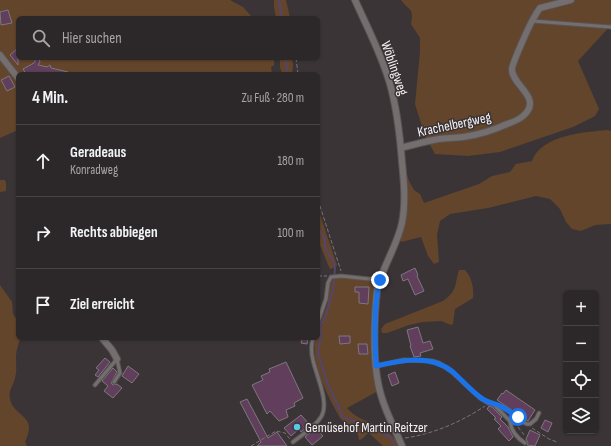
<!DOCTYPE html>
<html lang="de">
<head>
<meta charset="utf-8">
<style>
	body { margin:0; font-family:"Sofia Sans Condensed",sans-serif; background:#342f30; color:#f1f3f6 }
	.controls { position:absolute; right:12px; bottom:12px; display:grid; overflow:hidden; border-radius:6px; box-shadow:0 1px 3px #0004 }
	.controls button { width:36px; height:36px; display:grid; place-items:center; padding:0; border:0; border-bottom:1px solid #484445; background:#2c2728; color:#f1f3f6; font:20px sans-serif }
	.stop { position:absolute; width:12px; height:12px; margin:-9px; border:3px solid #1a73e8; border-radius:50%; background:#fff }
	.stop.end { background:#1a73e8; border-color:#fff; box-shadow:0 1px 4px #0008 }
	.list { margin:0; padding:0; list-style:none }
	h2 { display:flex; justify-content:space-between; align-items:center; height:52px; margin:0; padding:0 16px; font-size:17px }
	h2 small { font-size:13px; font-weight:400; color:#a6a5a8 }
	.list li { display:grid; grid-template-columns:26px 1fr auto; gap:12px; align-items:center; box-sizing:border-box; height:72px; padding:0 16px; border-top:1px solid #484445 }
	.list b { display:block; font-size:15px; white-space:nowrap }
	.list p { margin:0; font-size:13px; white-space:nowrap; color:#a6a5a8 }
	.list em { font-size:13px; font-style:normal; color:#a6a5a8 }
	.icon { flex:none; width:22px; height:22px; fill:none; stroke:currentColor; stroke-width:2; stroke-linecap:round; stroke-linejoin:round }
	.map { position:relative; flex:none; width:611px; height:446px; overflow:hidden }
	.search { position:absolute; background:#2c2728; box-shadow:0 1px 3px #0004; left:16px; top:16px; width:304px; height:44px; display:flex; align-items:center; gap:10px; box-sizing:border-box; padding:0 14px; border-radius:6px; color:#a6a5a8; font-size:15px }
	.panel { position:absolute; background:#2c2728; box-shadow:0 1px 3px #0004; left:16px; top:72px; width:304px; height:268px; border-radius:6px }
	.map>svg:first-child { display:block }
	.green { fill:#63452b }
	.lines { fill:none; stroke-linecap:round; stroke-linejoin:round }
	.stream { stroke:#55456c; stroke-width:2 }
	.building { fill:#613e5b; stroke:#7d787c }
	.lane-casing { stroke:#585455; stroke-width:5 }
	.street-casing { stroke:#585455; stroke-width:8 }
	.path { stroke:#797375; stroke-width:1; stroke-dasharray:4 2; stroke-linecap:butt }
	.lane { stroke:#746e6f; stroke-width:3 }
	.street { stroke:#746e6f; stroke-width:6 }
	.route { stroke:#1a73e8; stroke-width:5 }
	.poi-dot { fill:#57c9e2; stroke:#3a3436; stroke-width:1.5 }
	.labels { text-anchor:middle; stroke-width:3; stroke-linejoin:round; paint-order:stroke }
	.street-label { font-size:14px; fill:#f6f2f3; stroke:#3a3436 }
	.poi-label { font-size:14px; fill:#f6f2f3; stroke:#3a3436; text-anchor:start }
</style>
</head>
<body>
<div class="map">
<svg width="611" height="446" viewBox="0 0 611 446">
	<rect width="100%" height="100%" fill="#3a3436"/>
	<!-- green -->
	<path class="green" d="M0,0H230L243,7L253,18H18V58H274V65L271,67L272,74H18L0,53Z
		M274,0H286L290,18H276L274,7Z
		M401,0H611V25L578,61L599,109L595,116L573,127L500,152L468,156L435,154L425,136L415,104L420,52V38L411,24C414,6 409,12 401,0Z
		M280,58H292L293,66L292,74H282L280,67Z
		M0,59L18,82V130L0,138Z
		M608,130L611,131V224L595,225L581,231L572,229L566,222L560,209L550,199L536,196L488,208L450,214L440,221L437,235L439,262L434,264L428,256L421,237L401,242L400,237L404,168L410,183L414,190L420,194L424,203L479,184L492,176L510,172L516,164L532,161C541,135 585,132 608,130Z
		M0,180H5L6,183V191L0,192Z
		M318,209L337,265L334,268L330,269L329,267L318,240Z
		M459,270H465C472,278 474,288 473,298L455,309L453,324L451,325L441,321L423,322L409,325L387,333H382L381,329L385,324L443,301C458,290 454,286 459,270Z
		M339,277L377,282L375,288L378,391L347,408C362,426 386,421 400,446H383L369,433C365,435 364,439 359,440C358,427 347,426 340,418C327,394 311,366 315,338H318C318,324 325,314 328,301C329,293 328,285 333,279Z
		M0,285L12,302L13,314L18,322V338H20C19,344 16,350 16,356C16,364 17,371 15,378C13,386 8,391 10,399C12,412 29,416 29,427C29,432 27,438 25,442L27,446H0Z"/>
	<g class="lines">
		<!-- stream -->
		<path class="stream" d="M279,0L282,18
			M285,58L288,74
			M318,229L325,239V248L333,261L335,268L333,291L325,318L320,326L321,335L318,352L327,382L343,417L373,428L390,437L395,446"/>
	</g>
	<!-- building -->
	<path class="building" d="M8,10L12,23L1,25L0,12Z
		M18,48V65L10,55Z
		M36,59H39L40,62L38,65L47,67L50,65L51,68L68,72V74H26L23,69L34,63Z
		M9,76L15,87L7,91L1,80Z
		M415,268L418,275L417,276L424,291L415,295L408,279L403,281L401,275Z
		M355,287H369L368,304L359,303V292H355Z
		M418,327L423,343L430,341L433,349L420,353L421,356L414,357L410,346H411L407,330Z
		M339,336H350V343L340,344Z
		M302,338H308L307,344L301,343Z
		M358,344H367L368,354H359Z
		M105,358L110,362L98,377L95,375L99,370L96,368Z
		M286,362L303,398L294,403L295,406L286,410L288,417L279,421L270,411L267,414L252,385L263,380L261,376L270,372L269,369Z
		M128,366L139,374L132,383L122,376Z
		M113,368L117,372L111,383L113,385L117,384L122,388L113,398L104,391L108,386L102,381Z
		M395,372L399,383L392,386L388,375Z
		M506,390L535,410L528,421L497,400L502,393L503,394Z
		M247,399L268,438L277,432L287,446H257L261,442L240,402Z
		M489,406L492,407L502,417L500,419L508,427L513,437L509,441L498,429L501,426L494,419L496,418L487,409Z
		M301,415L310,425L301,432L299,429L291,436L284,428Z
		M545,420L552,423L548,432L541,428Z
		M316,428L323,436L312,445L305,437Z
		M530,430L540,435L535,446L527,445L528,443L526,439Z"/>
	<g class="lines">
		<!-- lane casing -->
		<g class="lane-casing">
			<path id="lane" d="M532,21L611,27
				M318,322L326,299L328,283L331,277L341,276L379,280
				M376,366L404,360L432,361L439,363L452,372L480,398L488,403L501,406L518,417L519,420L518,422L512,423L493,404
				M114,382L120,373L117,359
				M95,385L117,359
				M519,420L527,424H530L536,419L539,413
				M510,421C511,431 517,438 525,443
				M293,442C302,435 315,427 321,417C330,403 316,375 313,360C311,352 311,345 313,338"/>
		</g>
		<!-- street casing -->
		<g class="street-casing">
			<path id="street" d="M355,0C367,27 382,55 390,84C397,109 400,136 402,162C404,182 406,203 402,223C397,246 383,266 377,289C374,320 372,365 381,395C386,413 395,429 402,446
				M0,55L18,78
				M401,148C413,145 426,141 439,139C447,138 455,138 463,137C478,135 494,130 507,124C513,122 519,120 523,116C544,98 511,85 512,69C512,64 531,21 535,16C536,13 538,11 540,8L571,0
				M102,338L112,350L117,359"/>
		</g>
		<!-- path -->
		<path class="path" d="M296,58L298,74
			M318,200L341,271
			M318,276H327
			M518,427L525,436
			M532,428L549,439L557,442
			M405,438C433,434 461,422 485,406
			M251,446L276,431L285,433L290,439"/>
		<!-- lane -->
		<use href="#lane" class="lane"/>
		<!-- street -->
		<use href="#street" class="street"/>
	</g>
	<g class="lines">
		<!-- route -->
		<path class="route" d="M380,280C373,308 375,338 376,366C402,360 431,354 453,372C462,380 470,390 480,397C488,404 494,402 502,407C508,410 513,414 518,417"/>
	</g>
	<!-- markers -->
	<circle class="poi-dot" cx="297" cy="427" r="4"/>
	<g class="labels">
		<!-- street labels -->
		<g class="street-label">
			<text transform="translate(395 68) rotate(71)" y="5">Wöblingweg</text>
			<text transform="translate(454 124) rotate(-12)" y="5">Krachelbergweg</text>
		</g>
		<!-- poi labels -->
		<g class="poi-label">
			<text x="305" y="432">Gemüsehof Martin Reitzer</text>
		</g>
	</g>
</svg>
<div class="controls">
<button>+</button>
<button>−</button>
<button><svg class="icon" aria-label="locate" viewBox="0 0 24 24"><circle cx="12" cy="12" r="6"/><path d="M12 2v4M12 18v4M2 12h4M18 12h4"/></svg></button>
<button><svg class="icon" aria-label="layers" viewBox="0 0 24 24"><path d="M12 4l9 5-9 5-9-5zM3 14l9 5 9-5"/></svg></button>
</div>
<div class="stop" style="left:518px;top:417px"></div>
<div class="stop end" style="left:380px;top:280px"></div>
<div class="search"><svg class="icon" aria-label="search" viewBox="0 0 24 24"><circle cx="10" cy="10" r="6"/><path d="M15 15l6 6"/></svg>Hier suchen</div>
<section class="panel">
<h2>4 Min.<small>Zu Fuß · 280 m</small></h2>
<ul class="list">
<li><svg class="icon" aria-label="ahead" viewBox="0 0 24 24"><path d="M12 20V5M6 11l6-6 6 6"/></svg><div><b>Geradeaus</b><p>Konradweg</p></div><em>180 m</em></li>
<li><svg class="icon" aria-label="right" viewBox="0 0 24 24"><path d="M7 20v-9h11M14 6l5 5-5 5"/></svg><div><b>Rechts abbiegen</b></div><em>100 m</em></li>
<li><svg class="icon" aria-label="arrive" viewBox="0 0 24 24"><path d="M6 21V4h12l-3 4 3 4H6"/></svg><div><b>Ziel erreicht</b></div></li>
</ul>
</section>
</div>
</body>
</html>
